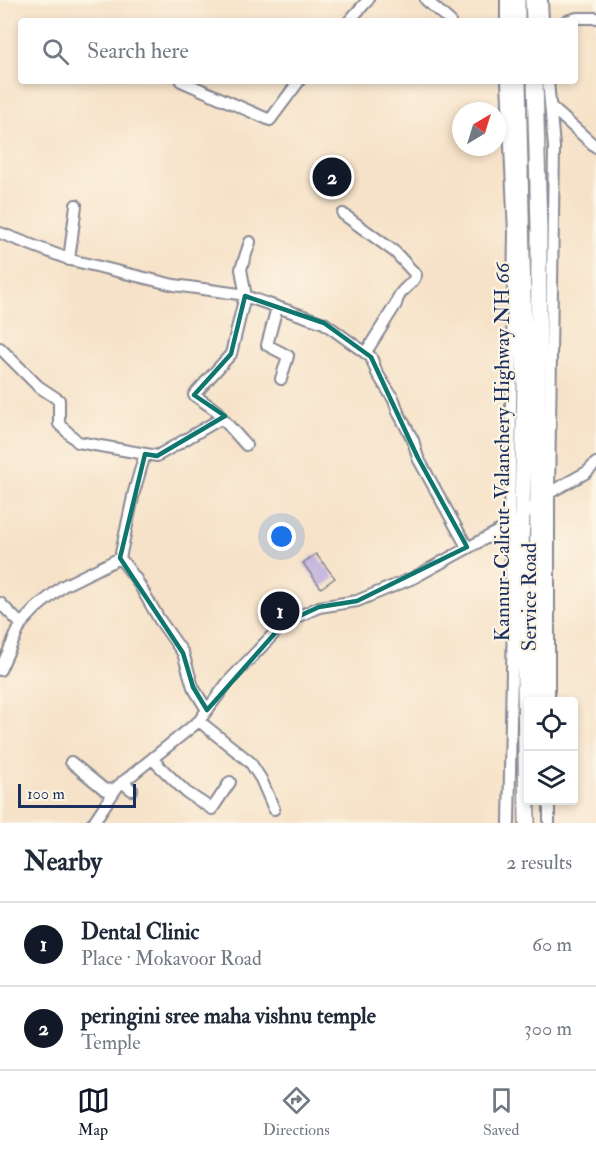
<!DOCTYPE html>
<html lang="en">
<head>
<meta charset="utf-8">
<style>
	body { margin:0; font-family:"IM FELL Double Pica",serif; background:#f6f6f7; color:#1f2937 }
	.controls { position:absolute; right:18px; bottom:18px; display:grid; overflow:hidden; border-radius:6px; box-shadow:0 3px 9px #0003 }
	.controls button { width:54px; height:54px; display:grid; place-items:center; padding:0; border:0; border-bottom:2px solid #e0e1e3; background:#fff; color:#1f2937; font:30px sans-serif }
	.compass { position:absolute; left:452px; top:102px; width:54px; height:54px; border-radius:50%; background:#fff; box-shadow:0 3px 9px #0003; rotate:38deg }
	.scale { position:absolute; left:18px; bottom:15px; width:118px; box-sizing:border-box; padding-left:6px; border:3px solid #1b2f5e; border-top:0; font-size:16px; line-height:21px; white-space:nowrap; color:#1b2f5e; -webkit-text-stroke:4px #fcf5e5; paint-order:stroke }
	.you { position:absolute; left:282px; top:537px; width:21px; height:21px; margin:-15px; border:4px solid #fff; border-radius:50%; background:#1a73e8; box-shadow:0 0 0 9px #1a73e833 }
	.badge { display:grid; place-items:center; width:39px; height:39px; border-radius:50%; background:#111827; color:#fff; font-size:20px; font-weight:700 }
	.pin { position:absolute; translate:-50% -50%; border:3px solid #fff; box-shadow:0 2px 6px #0006 }
	.list { margin:0; padding:0; list-style:none }
	h2 { display:flex; justify-content:space-between; align-items:center; height:78px; margin:0; padding:0 24px; font-size:26px }
	h2 small { font-size:20px; font-weight:400; color:#747a83 }
	.list li { display:grid; grid-template-columns:39px 1fr auto; gap:18px; align-items:center; box-sizing:border-box; height:84px; padding:0 24px; border-top:2px solid #e0e1e3 }
	.list b { display:block; font-size:22px; white-space:nowrap }
	.list p { margin:0; font-size:20px; white-space:nowrap; color:#747a83 }
	.list em { font-size:20px; font-style:normal; color:#747a83 }
	.icon { flex:none; width:33px; height:33px; fill:none; stroke:currentColor; stroke-width:2; stroke-linecap:round; stroke-linejoin:round }
	.map { position:relative; flex:none; width:596px; height:823px; overflow:hidden }
	.search { position:absolute; background:#fff; box-shadow:0 3px 9px #0003; left:18px; right:18px; top:18px; height:66px; display:flex; align-items:center; gap:15px; box-sizing:border-box; padding:0 21px; border-radius:6px; color:#747a83; font-size:22px }
	.sheet { height:246px; background:#fff }
	nav { display:flex; justify-content:space-around; align-items:center; box-sizing:border-box; height:84px; border-top:2px solid #e0e1e3; background:#fff; font-size:16px; color:#747a83 }
	nav a { display:grid; justify-items:center; gap:3px }
	nav .on { color:#111827 }
	.map>svg:first-child { display:block }
	.building { fill:#beafdd }
	.lines { fill:none; stroke-linecap:round; stroke-linejoin:round }
	.minor-casing { stroke:#888893; stroke-width:14 }
	.highway-casing { stroke:#888893; stroke-width:18 }
	.minor { stroke:#fff; stroke-width:10 }
	.highway { stroke:#fff; stroke-width:15 }
	.marked { fill:none; stroke:#0f766e; stroke-width:4.5; stroke-linejoin:round }
	.labels { text-anchor:middle; stroke-width:4.5; stroke-linejoin:round; paint-order:stroke }
	.street-label { font-size:21px; fill:#1b2f5e; stroke:#fcf5e5 }
</style>
</head>
<body>
<div class="map">
<svg width="596" height="823" viewBox="0 0 596 823">
	<rect width="100%" height="100%" fill="#fcf5e5"/>
	<filter id="ink" filterUnits="userSpaceOnUse"><feTurbulence type="fractalNoise" baseFrequency=".0167" numOctaves="2"/><feDisplacementMap in="SourceGraphic" scale="12" xChannelSelector="R" yChannelSelector="G"/><feConvolveMatrix kernelMatrix="1 2 1 2 8 2 1 2 1" color-interpolation-filters="sRGB"/></filter>
	<filter id="wash" filterUnits="userSpaceOnUse"><feTurbulence type="fractalNoise" baseFrequency=".008" numOctaves="4" result="noise"/><feDisplacementMap in="SourceGraphic" scale="24" xChannelSelector="R" yChannelSelector="G"/><feGaussianBlur stdDeviation="1.35" result="paint"/><feColorMatrix in="noise" values="0 0 0 0 0 0 0 0 0 0 0 0 0 0 0 0 0 1.4 0 .05"/><feComposite in="paint" operator="in"/></filter>
	<g filter="url(#wash)">
		<rect width="100%" height="100%" fill="#f6e2c8"/>
		<g id="blocks">
			<!-- building -->
			<path class="building" d="M326,159L346,175L334,189L315,174Z
				M316,554L335,578L321,588L303,563Z
				M283,597L293,607L275,622L268,615Z"/>
		</g>
	</g>
	<g filter="url(#ink)">
		<use href="#blocks" fill-opacity="0" stroke="#888893" stroke-width="1.5"/>
		<g class="lines">
			<!-- minor casing -->
			<g class="minor-casing">
				<path id="minor" d="M426,0L450,21
					M506,0V21
					M542,0L543,21
					M349,21L368,0
					M566,21L577,18H596
					M181,81L270,120L299,81
					M507,81L514,233L509,525L513,619L509,823
					M548,81L554,147L549,493V702
					M550,106L596,147
					M343,214L395,252L416,275C412,287 399,288 396,304L366,352
					M0,233L71,260L174,285L239,294L324,323L371,357L377,373L394,400L398,412L413,440L418,458L467,547
					M69,260L76,205
					M246,297L241,269L250,242
					M277,307L267,345L288,356L281,379
					M0,348L38,386L59,400V424L78,442L157,456L222,418L217,411L194,395L231,354L245,296
					M222,418L246,445
					M145,454L134,492L120,558L136,579L159,619L183,653L193,687L207,710
					M0,603L21,624L0,670
					M21,624L36,608L63,586L120,558
					M199,721L250,762L261,779L274,809
					M152,759L186,792L212,809L230,782
					M71,762L105,790L116,789
					M122,782L132,790
					M93,823L118,786L199,721L228,682L284,623L319,607L357,601L413,578L517,521L549,493L587,472L596,463
					M549,823V800"/>
			</g>
			<!-- highway casing -->
			<g class="highway-casing">
				<path id="highway" d="M517,0V21
					M533,0L534,21
					M518,81L525,385L521,552L525,682L527,823
					M535,81L539,228L537,702"/>
			</g>
			<!-- minor -->
			<use href="#minor" class="minor"/>
			<!-- highway -->
			<use href="#highway" class="highway"/>
		</g>
	</g>
	<!-- marked area -->
	<path class="marked" d="M245,296L324,323L371,357L418,458L467,547L357,601L319,607L284,623L207,710L193,687L183,653L120,558L145,454L157,456L225,416L194,395L231,354Z"/>
	<g class="labels">
		<!-- street labels -->
		<g class="street-label">
			<text transform="translate(502 452) rotate(-90)" y="7">Kannur-Calicut-Valanchery Highway NH 66</text>
			<text transform="translate(529 597) rotate(-90)" y="7">Service Road</text>
		</g>
	</g>
</svg>
<div class="controls">
<button><svg class="icon" aria-label="locate" viewBox="0 0 24 24"><circle cx="12" cy="12" r="6"/><path d="M12 2v4M12 18v4M2 12h4M18 12h4"/></svg></button>
<button><svg class="icon" aria-label="layers" viewBox="0 0 24 24"><path d="M12 4l9 5-9 5-9-5zM3 14l9 5 9-5"/></svg></button>
</div>
<svg class="compass" viewBox="-18 -18 36 36"><path d="M0-13l5 13h-10z" fill="#e53935"/><path d="M0 13l5-13h-10z" fill="#747a83"/></svg>
<div class="scale">100 m</div>
<div class="you"></div>
<div class="pin badge" style="left:280px;top:611px">1</div>
<div class="pin badge" style="left:332px;top:177px">2</div>
<div class="search"><svg class="icon" aria-label="search" viewBox="0 0 24 24"><circle cx="10" cy="10" r="6"/><path d="M15 15l6 6"/></svg>Search here</div>
</div>
<section class="sheet">
<h2>Nearby<small>2 results</small></h2>
<ul class="list">
<li><span class="badge">1</span><div><b>Dental Clinic</b><p>Place · Mokavoor Road</p></div><em>60 m</em></li>
<li><span class="badge">2</span><div><b>peringini sree maha vishnu temple</b><p>Temple</p></div><em>300 m</em></li>
</ul>
</section>
<nav>
<a class="on"><svg class="icon" aria-label="map" viewBox="0 0 24 24"><path d="M3 6l6-2 6 2 6-2v14l-6 2-6-2-6 2zM9 4v14M15 6v14"/></svg>Map</a>
<a><svg class="icon" aria-label="directions" viewBox="0 0 24 24"><path d="M12 3l9 9-9 9-9-9zM9 14v-3h6M13 9l2 2-2 2"/></svg>Directions</a>
<a><svg class="icon" aria-label="saved" viewBox="0 0 24 24"><path d="M7 4h10v16l-5-4-5 4z"/></svg>Saved</a>
</nav>
</body>
</html>
